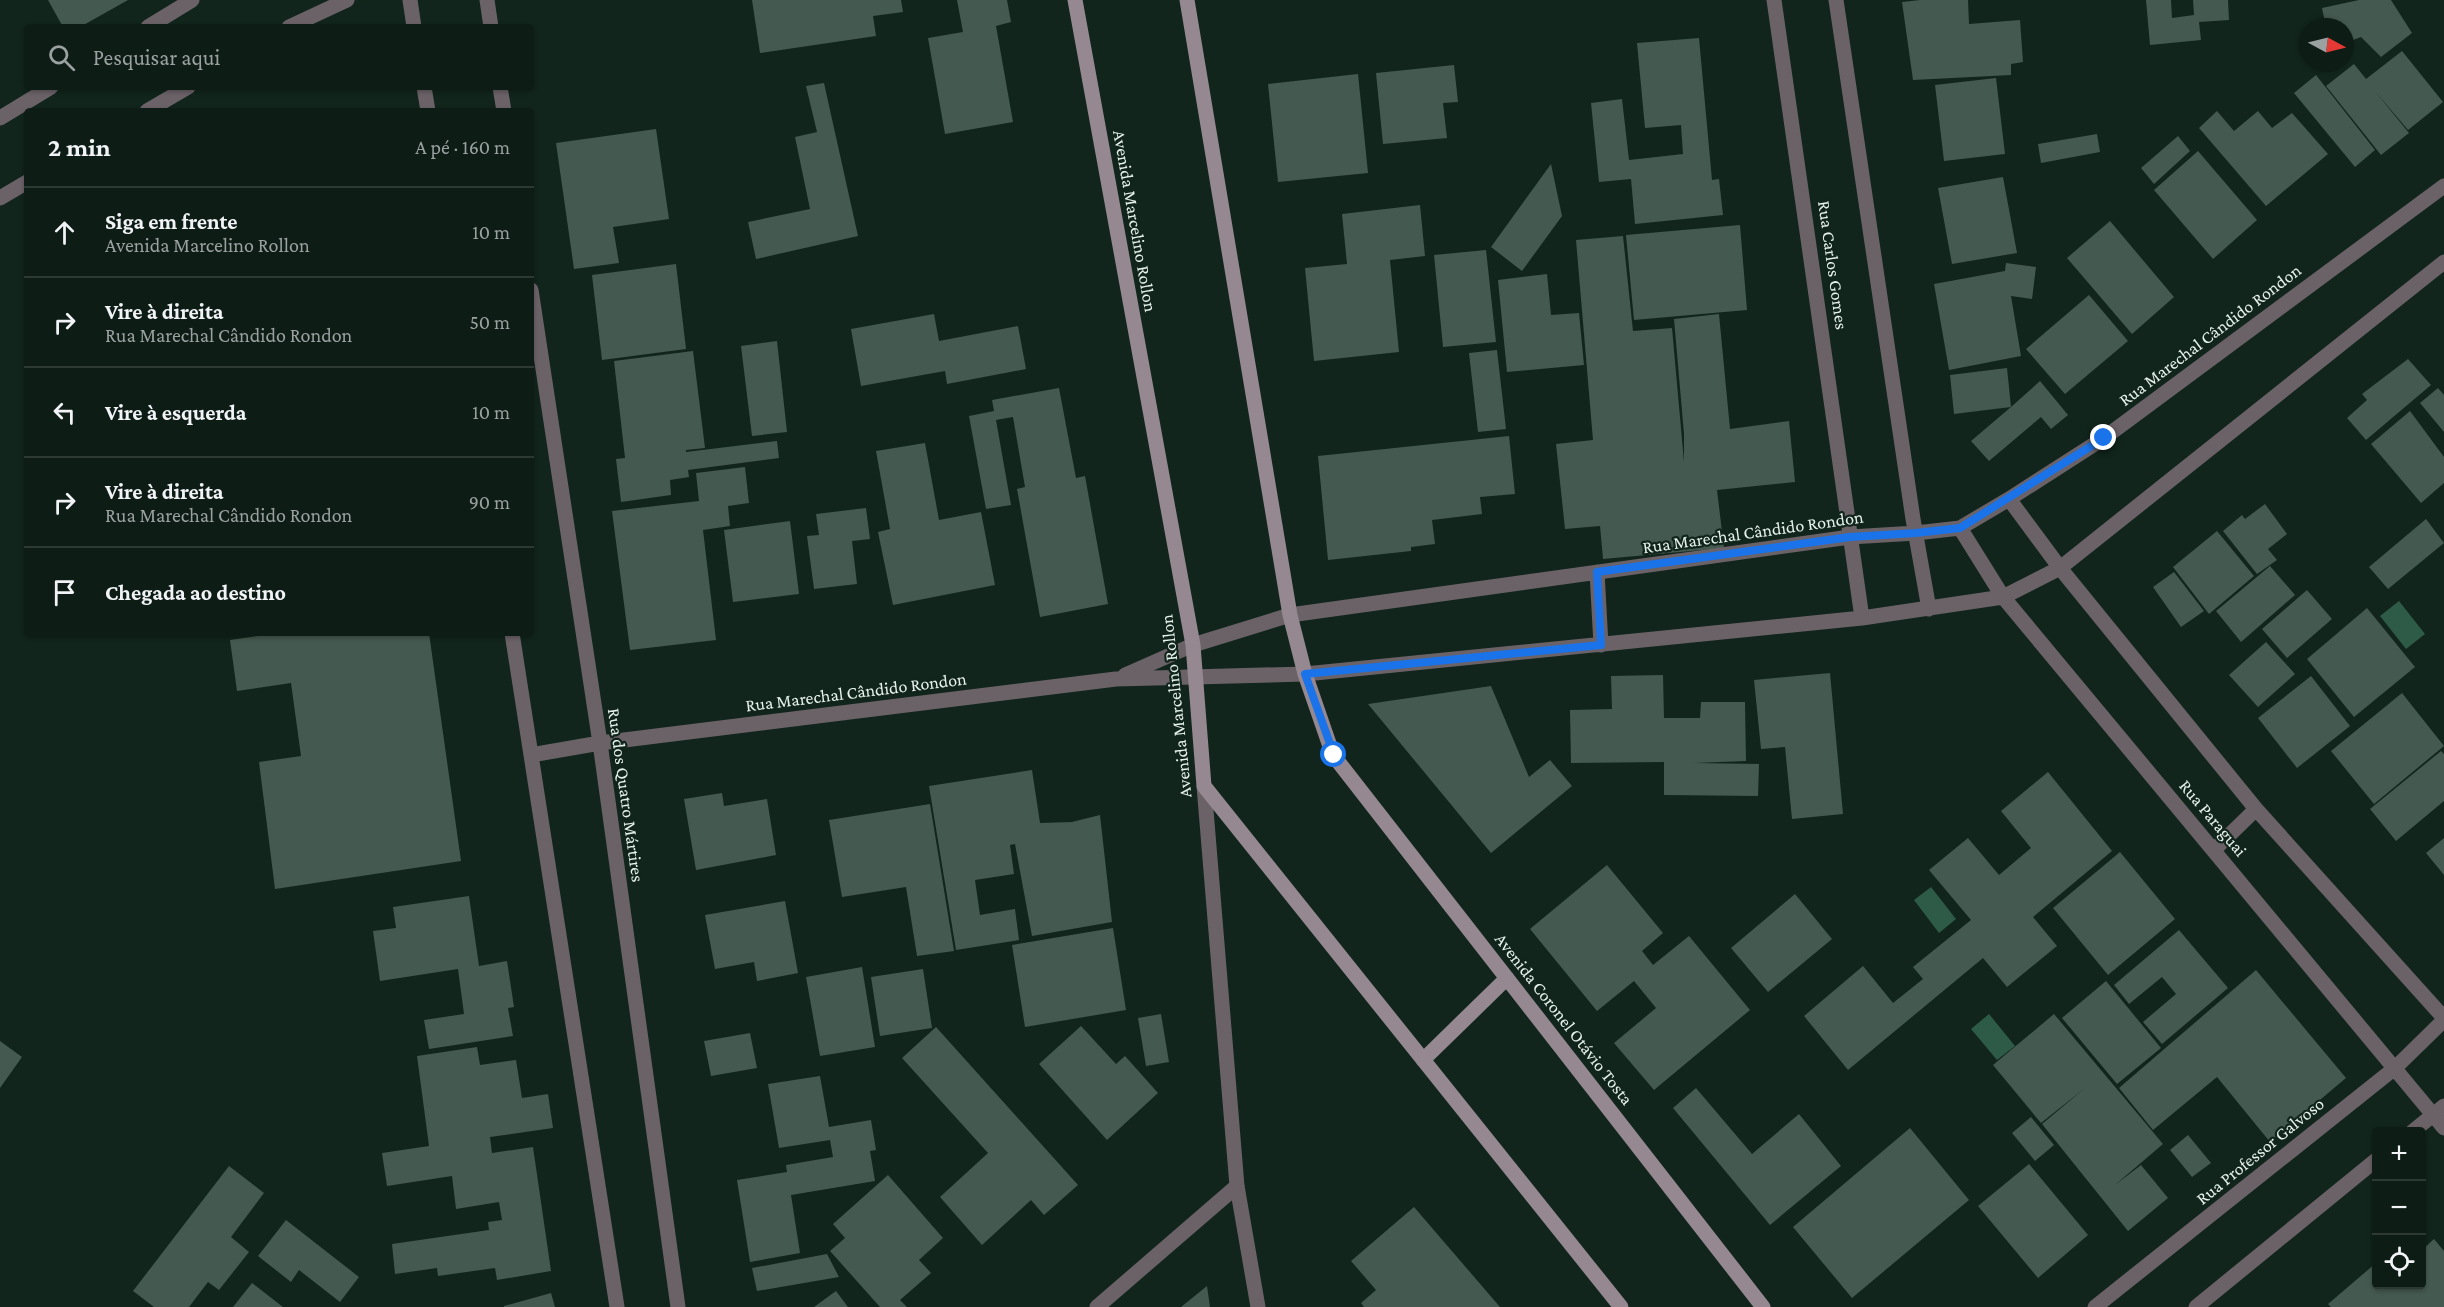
<!DOCTYPE html>
<html lang="pt">
<head>
<meta charset="utf-8">
<style>
	body { margin:0; font-family:"Crimson Pro",serif; background:#1b2922; color:#f1f3f6 }
	.controls { position:absolute; right:18px; bottom:18px; display:grid; overflow:hidden; border-radius:6px; box-shadow:0 2px 4px #0004 }
	.controls button { width:54px; height:54px; display:grid; place-items:center; padding:0; border:0; border-bottom:2px solid #2d3a34; background:#0d1c15; color:#f1f3f6; font:30px sans-serif }
	.compass { position:absolute; left:2300px; top:18px; width:54px; height:54px; border-radius:50%; background:#0d1c15; box-shadow:0 2px 4px #0004; rotate:97deg }
	.stop { position:absolute; width:18px; height:18px; margin:-14px; border:4px solid #1a73e8; border-radius:50%; background:#fff }
	.stop.end { background:#1a73e8; border-color:#fff; box-shadow:0 2px 6px #0008 }
	.list { margin:0; padding:0; list-style:none }
	h2 { display:flex; justify-content:space-between; align-items:center; height:78px; margin:0; padding:0 24px; font-size:26px }
	h2 small { font-size:20px; font-weight:400; color:#9aa1a0 }
	.list li { display:grid; grid-template-columns:39px 1fr auto; gap:18px; align-items:center; box-sizing:border-box; height:90px; padding:0 24px; border-top:2px solid #2d3a34 }
	.list b { display:block; font-size:22px; white-space:nowrap }
	.list p { margin:0; font-size:20px; white-space:nowrap; color:#9aa1a0 }
	.list em { font-size:20px; font-style:normal; color:#9aa1a0 }
	.icon { flex:none; width:33px; height:33px; fill:none; stroke:currentColor; stroke-width:2; stroke-linecap:round; stroke-linejoin:round }
	.map { position:relative; flex:none; width:2444px; height:1307px; overflow:hidden }
	.search { position:absolute; background:#0d1c15; box-shadow:0 2px 4px #0004; left:24px; top:24px; width:510px; height:66px; display:flex; align-items:center; gap:15px; box-sizing:border-box; padding:0 21px; border-radius:6px; color:#9aa1a0; font-size:22px }
	.panel { position:absolute; background:#0d1c15; box-shadow:0 2px 4px #0004; left:24px; top:108px; width:510px; height:528px; border-radius:6px }
	.map>svg:first-child { display:block }
	.water { fill:#2e5b47 }
	.building { fill:#44594f }
	.lines { fill:none; stroke-linecap:round; stroke-linejoin:round }
	.minor { stroke:#6b6268; stroke-width:15 }
	.tertiary { stroke:#6b6268; stroke-width:15 }
	.secondary { stroke:#958891; stroke-width:15 }
	.route { stroke:#1a73e8; stroke-width:8 }
	.labels { text-anchor:middle; stroke-width:4.5; stroke-linejoin:round; paint-order:stroke }
	.street-label { font-size:18px; fill:#e5f1eb; stroke:#11251c }
</style>
</head>
<body>
<div class="map">
<svg width="2444" height="1307" viewBox="0 0 2444 1307">
	<rect width="100%" height="100%" fill="#11251c"/>
	<!-- water -->
	<path class="water" d="M2399,601L2425,634L2406,649L2380,616Z
		M1931,887L1956,919L1939,933L1914,900Z
		M1989,1014L2015,1046L1997,1060L1971,1029Z"/>
	<!-- building -->
	<path class="building" d="M48,0H128L80,27H63Z
		M752,0H901L903,12L873,16L876,36L760,53Z
		M957,0H1007L1011,22L996,26L1013,122L945,134L928,38L963,32Z
		M1920,0H1968L1969,24L2020,20L2023,62L2011,64V75L1913,80L1902,2Z
		M2146,0H2171L2172,18L2194,15L2193,0H2228L2229,20L2199,22L2201,40L2150,45Z
		M2359,0H2391L2412,33L2381,57L2361,37L2345,43V27H2326L2322,8Z
		M1699,38L1712,180L1719,179L1723,215L1635,224L1631,179L1599,182L1591,103L1622,99L1629,160L1683,154L1681,125L1645,128L1637,43Z
		M2402,51L2443,102L2408,130L2374,90L2409,133L2381,155L2326,86L2354,64L2366,79Z
		M1454,65L1458,102L1443,103L1447,138L1383,144L1376,73Z
		M1358,74L1368,173L1278,182L1268,84Z
		M2316,75L2375,150L2355,167L2294,93Z
		M1996,78L2005,154L1944,161L1935,85Z
		M824,83L858,236L756,259L748,222L810,209L795,137L817,132L806,86Z
		M2217,111L2234,131L2258,111L2272,128L2292,113L2328,154L2266,206L2199,128Z
		M656,129L669,219L613,227L619,263L574,269L556,143Z
		M2097,134L2100,152L2041,163L2038,144Z
		M2178,136L2190,151L2154,184L2141,168Z
		M2198,151L2257,220L2213,259L2154,190Z
		M1551,164L1562,216L1522,271L1491,247Z
		M2003,177L2017,253L1952,264L1938,188Z
		M1420,205L1425,256L1390,260L1399,352L1314,361L1305,268L1347,264L1342,214Z
		M2110,221L2174,297L2132,334L2067,258Z
		M1740,225L1747,310L1634,320L1626,235Z
		M1623,236L1633,331L1672,328L1684,462V434L1674,319L1719,314L1730,429L1789,421L1795,482L1717,490L1724,548L1603,559L1600,526L1565,529L1556,444L1593,440L1576,240Z
		M1486,250L1496,342L1443,347L1434,255Z
		M2006,263L2036,267L2032,299L2011,296L2021,356L1949,370L1934,284L2005,271Z
		M676,264L686,349L602,360L592,275Z
		M1547,274L1551,315L1579,313L1584,365L1507,372L1498,280Z
		M2089,295L2128,341L2065,394L2026,349Z
		M934,314L939,341L1018,326L1026,369L947,384L945,371L861,386L851,329Z
		M777,341L787,432L752,436L741,346Z
		M1497,350L1506,429L1478,432L1469,353Z
		M693,351L705,448L686,450V452L777,441L779,458L688,470L689,477L670,480L671,495L621,502L616,459L625,458L614,361Z
		M2408,359L2431,385L2366,440L2347,418L2367,400L2362,394Z
		M2007,368L2011,407L2040,381L2068,415L2051,429L2041,417L1989,461L1971,441L2011,407L1954,414L1950,375Z
		M1059,388L1076,478L1085,476L1108,604L1040,617L1017,489L1025,487L1013,417L996,420L1011,505L986,509L969,416L994,411L992,400Z
		M2438,388L2444,395V432L2420,403Z
		M2410,411L2444,457V483L2421,503L2371,444Z
		M1509,436L1515,494L1480,497L1482,514L1432,520L1435,544L1411,547V551L1328,560L1318,456Z
		M925,443L939,520L981,512L995,585L893,605L878,532L890,529L876,451Z
		M745,467L749,503L728,506L730,526L703,530L716,640L630,650L612,511L699,501L696,473Z
		M2265,504L2287,534L2268,549L2277,560L2257,574L2223,531L2242,515L2245,519Z
		M866,508L870,539L852,541L857,584L814,589L807,536L819,535L816,514Z
		M2426,519L2444,543L2388,589L2369,567Z
		M790,521L799,594L733,602L724,530Z
		M2217,531L2254,576L2209,614L2173,567Z
		M2270,566L2295,595L2241,642L2216,611Z
		M2174,572L2204,611L2181,627L2153,587Z
		M2307,590L2332,619L2287,658L2262,629Z
		M2367,608L2415,667L2354,717L2307,659Z
		M279,633H429L461,861L275,889L259,762L301,756L291,683L237,691L230,640Z
		M2266,642L2295,674L2258,707L2229,675Z
		M1830,673L1843,814L1792,819L1785,747L1761,749L1754,680Z
		M1663,675L1664,718H1700L1701,702H1745L1746,761L1694,763L1759,764L1758,796L1664,795V762L1571,763L1570,710L1612,709L1611,676Z
		M2311,676L2350,726L2297,768L2258,718Z
		M1491,686L1529,777L1550,760L1572,786L1491,853L1368,704Z
		M2402,693L2444,746L2374,804L2331,751Z
		M2441,751L2444,754V801L2396,841L2370,809Z
		M1032,770L1040,823L1072,822L1100,815L1112,922L1032,936L1015,844L1010,845L1014,874L975,880L980,915L1015,909L1019,940L956,950L929,786Z
		M2048,772L2112,851L2033,917L2057,946L2007,987L1983,958L1848,1070L1804,1016L1863,966L1893,1003L1923,979L1913,967L1971,920L1929,870L1968,838L1999,875L2031,848L2001,811Z
		M722,793L724,806L767,799L776,855L696,870L684,799Z
		M930,804L954,951L917,956L906,887L842,897L829,820Z
		M2444,838V875L2426,853Z
		M2120,852L2175,919L2108,975L2053,908Z
		M1607,865L1663,933L1642,951L1653,965L1689,936L1750,1010L1654,1090L1614,1043L1656,1008L1634,981L1597,1011L1530,929Z
		M1795,894L1832,939L1768,992L1731,948Z
		M469,896L479,966L507,961L514,1007L508,1008L513,1036L429,1049L424,1020L464,1014L458,969L380,981L373,931L396,928L393,907Z
		M785,901L798,973L757,981L754,962L715,969L705,915Z
		M1113,928L1126,1010L1025,1027L1012,945Z
		M2179,930L2228,988L2162,1044L2143,1022L2176,994L2162,977L2129,1004L2114,985Z
		M862,967L875,1047L820,1056L806,977Z
		M923,969L932,1028L880,1036L871,977Z
		M2256,970L2346,1078L2270,1142L2217,1077L2153,1130L2119,1088Z
		M2106,981L2161,1048L2117,1084L2062,1018Z
		M1161,1014L1169,1062L1146,1066L1138,1018Z
		M2054,1014L2163,1144L2115,1185L2141,1165L2168,1198L2128,1231L2042,1124L2085,1088L2041,1123L1993,1065Z
		M1081,1026L1116,1064L1125,1056L1158,1093L1107,1140L1039,1064Z
		M936,1027L1078,1185L1044,1215L1031,1200L982,1245L940,1197L988,1153L902,1058Z
		M750,1033L757,1068L711,1076L704,1041Z
		M0,1041L22,1057L0,1088Z
		M477,1047L480,1065L516,1060L522,1098L548,1094L553,1128L490,1137L492,1153L533,1147L551,1271L497,1280L495,1268L438,1276L437,1268L395,1274L392,1244L489,1230L488,1222L502,1220L499,1202L456,1209L452,1176L387,1186L382,1153L429,1146L417,1056Z
		M820,1076L829,1127L871,1120L876,1150L870,1151L875,1181L791,1195L800,1253L750,1262L737,1180L787,1172L786,1165L833,1157L830,1140L779,1148L768,1084Z
		M1696,1088L1752,1154L1799,1114L1841,1166L1770,1225L1673,1108Z
		M2031,1117L2054,1145L2035,1161L2012,1133Z
		M1910,1128L1969,1200L1852,1298L1793,1227Z
		M2188,1135L2211,1163L2192,1177L2170,1150Z
		M2029,1164L2088,1235L2038,1278L1978,1206Z
		M229,1166L264,1193L231,1237L249,1252L219,1290L208,1282L189,1307H154L133,1291Z
		M888,1175L943,1238L919,1260L931,1273L900,1300L907,1307H880L830,1251L845,1238L833,1224Z
		M1414,1207L1500,1307H1364L1361,1303L1376,1290L1351,1261Z
		M286,1220L359,1277L340,1302L299,1270L291,1282L258,1256Z
		M2434,1239L2444,1251V1307H2331L2328,1304L2376,1263V1284H2422V1250Z
		M827,1254L839,1277L757,1291L752,1268Z
		M252,1283L283,1307H233Z
		M1207,1286L1210,1307H1181Z
		M836,1291L848,1307H814Z
		M551,1293L555,1307H504V1306Z"/>
	<g class="lines">
		<!-- minor -->
		<path class="minor" d="M410,0L414,27
			M487,0L491,27
			M1774,0L1862,618
			M1836,0L1913,519L1929,609
			M424,87L428,111
			M500,87L504,111
			M531,290L600,743L678,1307
			M2009,499L2060,568L2256,809L2444,1018
			M1960,528L2003,597L2444,1128
			M1597,572L1601,645
			M512,633L617,1307
			M1125,675L1193,645L1290,615L1850,537L1916,533L1960,528L2009,499L2104,438L2444,186
			M531,755L600,743L1116,679L1305,674L1862,618L2003,597L2060,568L2444,262
			M2214,850L2256,809
			M2412,1132L2444,1106
			M1097,1307L1237,1186
			M2095,1307L2395,1068L2444,1020
			M2196,1307L2376,1160"/>
		<!-- tertiary -->
		<path class="tertiary" d="M148,27L192,0
			M289,27L347,0
			M147,111L188,87
			M0,118L51,87
			M0,198L27,182
			M1204,786L1237,1186L1258,1307"/>
		<!-- secondary -->
		<path class="secondary" d="M1075,0L1193,645L1204,786L1621,1307
			M1187,0L1290,615L1305,674L1333,755L1763,1307
			M1423,1060L1507,978"/>
	</g>
	<g class="lines">
		<!-- route -->
		<path class="route" d="M1334,755L1305,674L1601,645L1597,572L1850,537L1916,533L1960,528L2104,438"/>
	</g>
	<g class="labels">
		<!-- street labels -->
		<g class="street-label">
			<text transform="translate(1135 221) rotate(80)" y="6">Avenida Marcelino Rollon</text>
			<text transform="translate(1833 265) rotate(82)" y="6">Rua Carlos Gomes</text>
			<text transform="translate(2210 335) rotate(-37)" y="6">Rua Marechal Cândido Rondon</text>
			<text transform="translate(1753 532) rotate(-8)" y="6">Rua Marechal Cândido Rondon</text>
			<text transform="translate(856 692) rotate(-7)" y="6">Rua Marechal Cândido Rondon</text>
			<text transform="translate(1176 706) rotate(-96)" y="6">Avenida Marcelino Rollon</text>
			<text transform="translate(626 795) rotate(82)" y="6">Rua dos Quatro Mártires</text>
			<text transform="translate(2213 818) rotate(50)" y="6">Rua Paraguai</text>
			<text transform="translate(1564 1019) rotate(52)" y="6">Avenida Coronel Otávio Tosta</text>
			<text transform="translate(2260 1151) rotate(-39)" y="6">Rua Professor Galvoso</text>
		</g>
	</g>
</svg>
<div class="controls">
<button>+</button>
<button>−</button>
<button><svg class="icon" aria-label="locate" viewBox="0 0 24 24"><circle cx="12" cy="12" r="6"/><path d="M12 2v4M12 18v4M2 12h4M18 12h4"/></svg></button>
</div>
<svg class="compass" viewBox="-18 -18 36 36"><path d="M0-13l5 13h-10z" fill="#e53935"/><path d="M0 13l5-13h-10z" fill="#9aa1a0"/></svg>
<div class="stop" style="left:1334px;top:755px"></div>
<div class="stop end" style="left:2104px;top:438px"></div>
<div class="search"><svg class="icon" aria-label="search" viewBox="0 0 24 24"><circle cx="10" cy="10" r="6"/><path d="M15 15l6 6"/></svg>Pesquisar aqui</div>
<section class="panel">
<h2>2 min<small>A pé · 160 m</small></h2>
<ul class="list">
<li><svg class="icon" aria-label="ahead" viewBox="0 0 24 24"><path d="M12 20V5M6 11l6-6 6 6"/></svg><div><b>Siga em frente</b><p>Avenida Marcelino Rollon</p></div><em>10 m</em></li>
<li><svg class="icon" aria-label="right" viewBox="0 0 24 24"><path d="M7 20v-9h11M14 6l5 5-5 5"/></svg><div><b>Vire à direita</b><p>Rua Marechal Cândido Rondon</p></div><em>50 m</em></li>
<li><svg class="icon" aria-label="left" viewBox="0 0 24 24"><path d="M17 20v-9H6M10 6l-5 5 5 5"/></svg><div><b>Vire à esquerda</b></div><em>10 m</em></li>
<li><svg class="icon" aria-label="right" viewBox="0 0 24 24"><path d="M7 20v-9h11M14 6l5 5-5 5"/></svg><div><b>Vire à direita</b><p>Rua Marechal Cândido Rondon</p></div><em>90 m</em></li>
<li><svg class="icon" aria-label="arrive" viewBox="0 0 24 24"><path d="M6 21V4h12l-3 4 3 4H6"/></svg><div><b>Chegada ao destino</b></div></li>
</ul>
</section>
</div>
</body>
</html>
